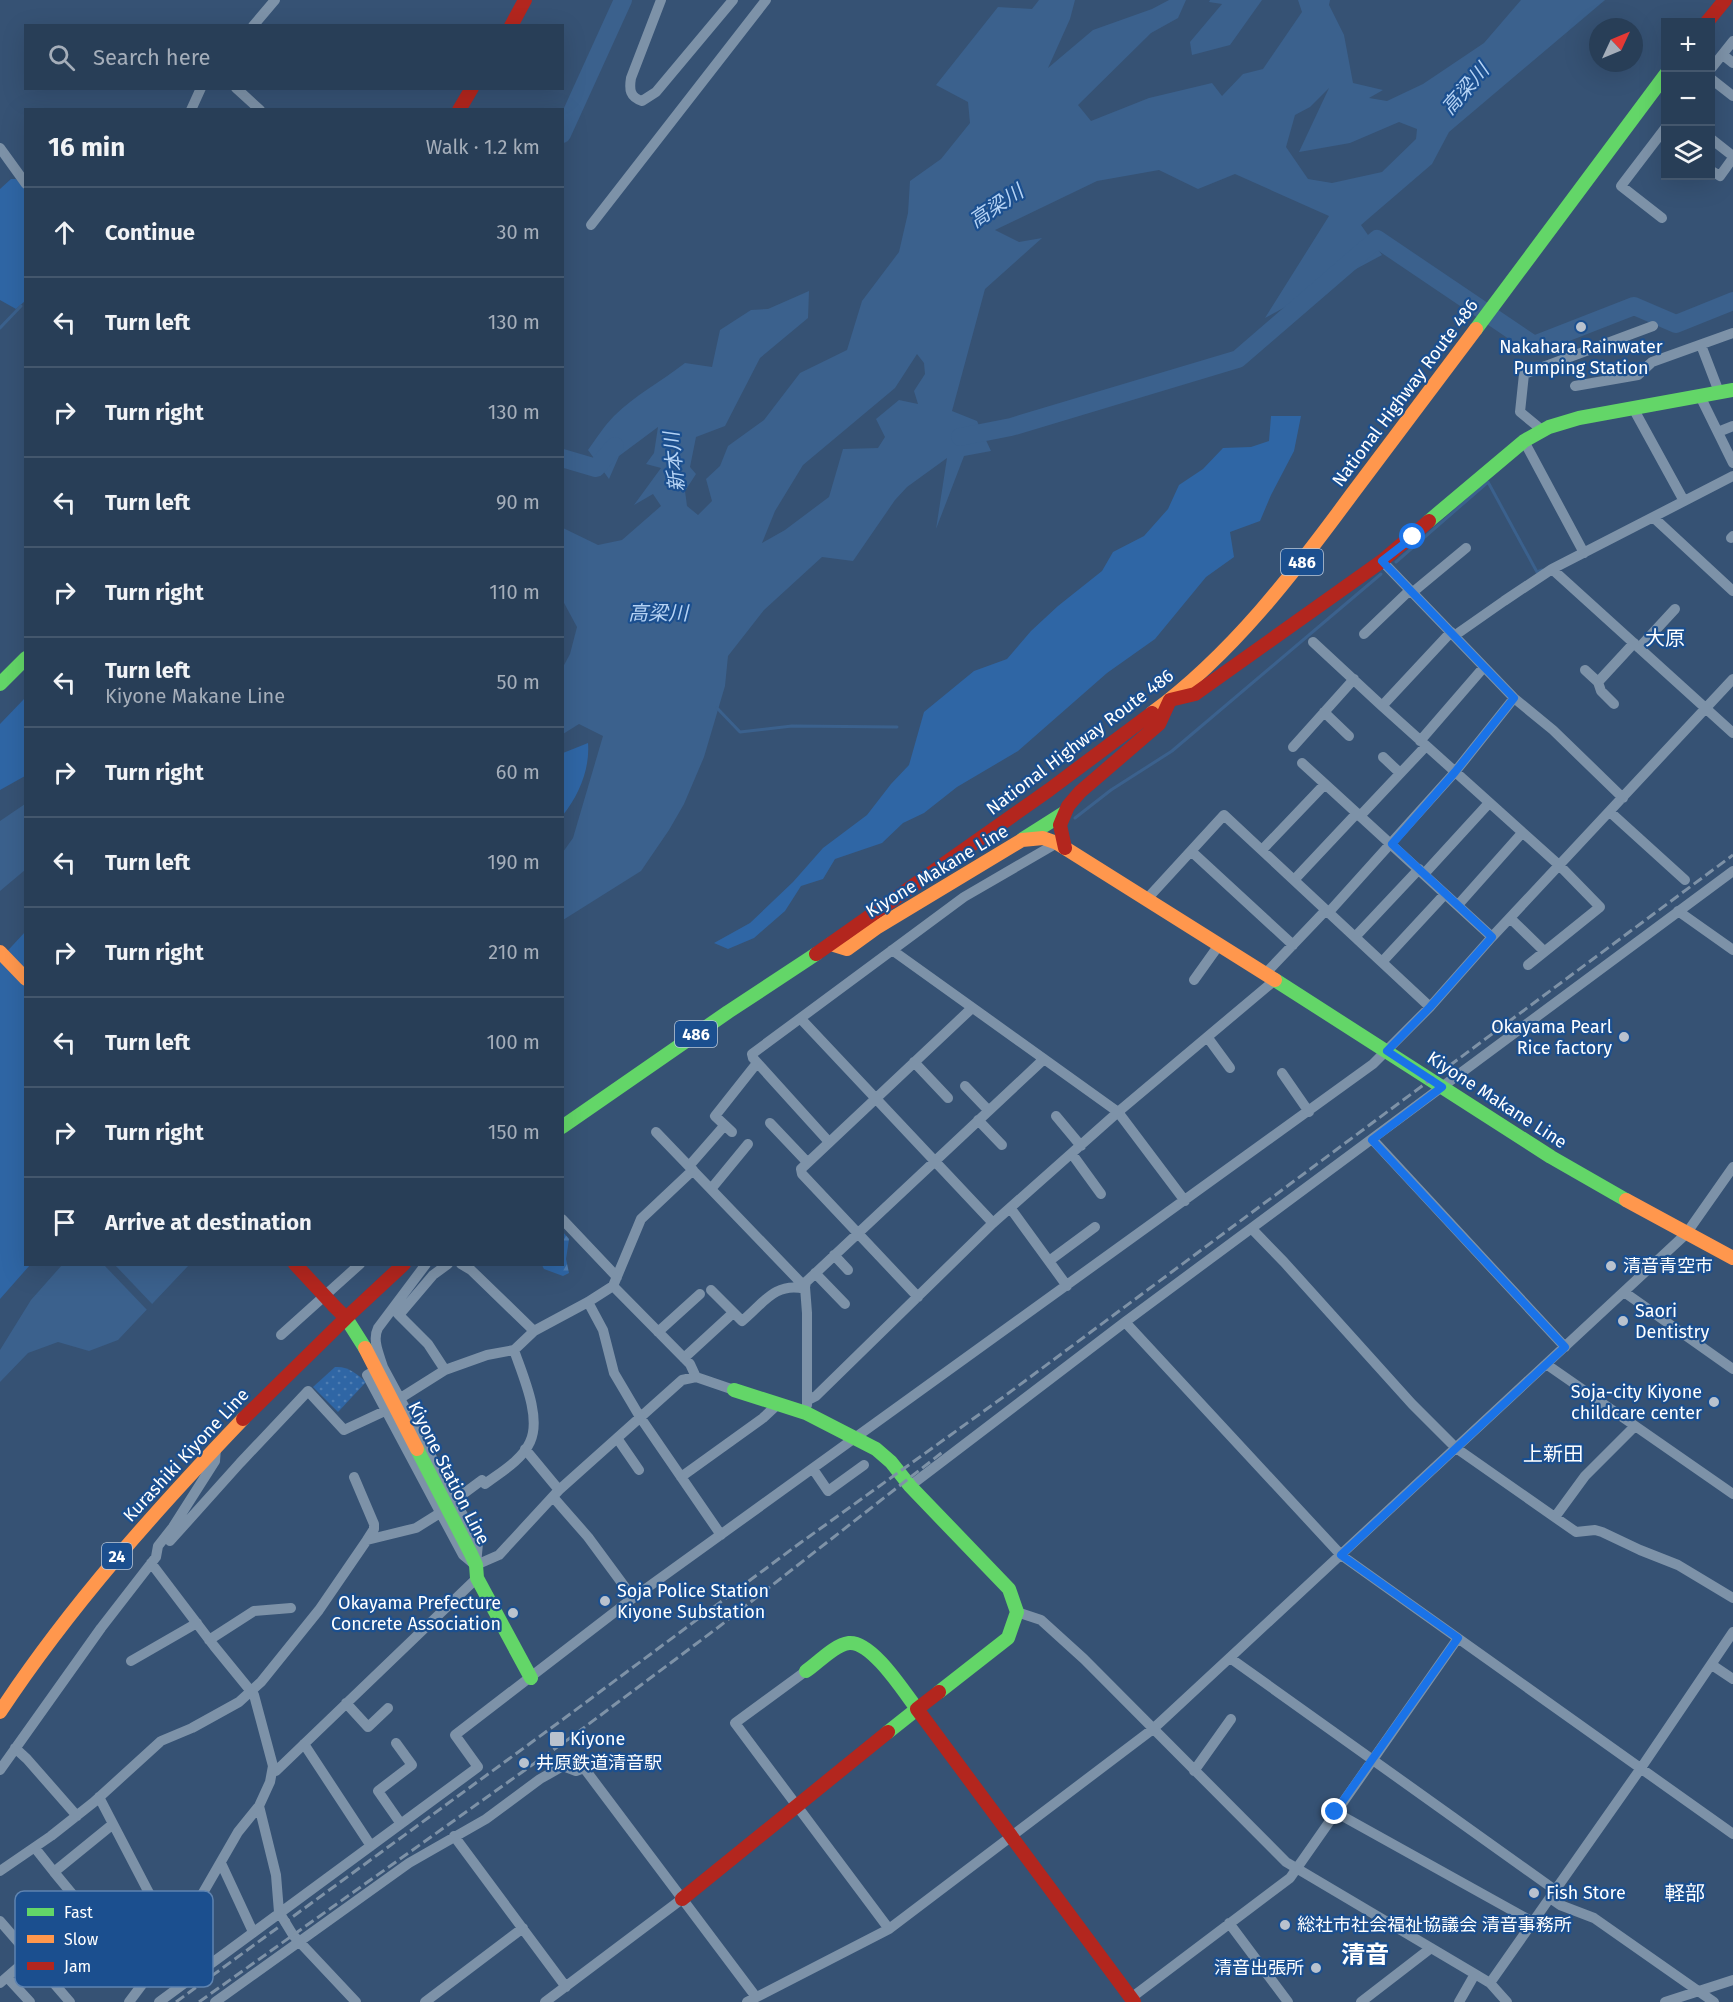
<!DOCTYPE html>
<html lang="en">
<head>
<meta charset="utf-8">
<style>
	body { margin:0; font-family:"Fira Sans","Noto Sans JP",sans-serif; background:#30455d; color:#f1f3f6 }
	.controls { position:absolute; right:18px; top:18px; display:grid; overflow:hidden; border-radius:0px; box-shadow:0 6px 24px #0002 }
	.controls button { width:54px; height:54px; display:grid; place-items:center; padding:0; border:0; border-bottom:2px solid #44576d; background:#283e57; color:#f1f3f6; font:30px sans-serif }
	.compass { position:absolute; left:1589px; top:18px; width:54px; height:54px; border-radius:50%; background:#283e57; box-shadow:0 6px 24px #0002; rotate:46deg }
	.stop { position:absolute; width:18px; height:18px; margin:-14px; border:4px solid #1a73e8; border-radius:50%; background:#fff }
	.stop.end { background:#1a73e8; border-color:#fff; box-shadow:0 2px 6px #0008 }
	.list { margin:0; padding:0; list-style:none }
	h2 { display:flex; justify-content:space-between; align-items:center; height:78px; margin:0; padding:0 24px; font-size:26px }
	h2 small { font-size:20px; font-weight:400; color:#a5aeba }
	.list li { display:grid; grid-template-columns:39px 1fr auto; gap:18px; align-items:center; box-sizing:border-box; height:90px; padding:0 24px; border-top:2px solid #44576d }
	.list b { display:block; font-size:22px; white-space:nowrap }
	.list p { margin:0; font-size:20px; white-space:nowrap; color:#a5aeba }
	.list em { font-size:20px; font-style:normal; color:#a5aeba }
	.icon { flex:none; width:33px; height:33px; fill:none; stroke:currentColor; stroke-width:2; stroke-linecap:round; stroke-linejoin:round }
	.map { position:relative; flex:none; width:1733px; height:2002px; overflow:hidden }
	.search { position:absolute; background:#283e57; box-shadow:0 6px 24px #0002; left:24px; top:24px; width:540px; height:66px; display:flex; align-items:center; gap:15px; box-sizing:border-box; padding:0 21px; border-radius:0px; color:#a5aeba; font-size:22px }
	.panel { position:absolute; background:#283e57; box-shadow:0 6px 24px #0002; left:24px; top:108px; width:540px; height:1158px; border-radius:0px }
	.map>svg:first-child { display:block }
	.green { fill:#2f66a5 }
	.forest { fill:url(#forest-firs) }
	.park { fill:url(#park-dots) }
	.water { fill:#3b618d; fill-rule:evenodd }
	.pier { fill:#365274 }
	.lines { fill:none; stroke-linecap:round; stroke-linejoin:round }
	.stream { stroke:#3b618d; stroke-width:3 }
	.river { stroke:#3b618d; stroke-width:18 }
	.street { stroke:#7d92a8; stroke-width:10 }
	.fast { stroke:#63d668; stroke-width:14 }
	.slow { stroke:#ff974d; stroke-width:14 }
	.jam { stroke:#b3261e; stroke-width:14 }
	.rail { stroke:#7e92a7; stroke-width:3; stroke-dasharray:10 4.5; stroke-linecap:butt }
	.slow-bridge { stroke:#ff974d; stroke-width:14 }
	.jam-bridge { stroke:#b3261e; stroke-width:14 }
	.route { stroke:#1a73e8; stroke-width:8 }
	.poi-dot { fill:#b9c2ce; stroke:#1b4f8f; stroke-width:2 }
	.labels { text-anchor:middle; stroke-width:4.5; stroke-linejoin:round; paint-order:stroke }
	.shield { fill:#1b4f8f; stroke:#bbcadd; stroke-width:1.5 }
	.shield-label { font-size:16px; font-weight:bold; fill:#fff }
	.poi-label { font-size:18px; fill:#fff; stroke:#1b4f8f; text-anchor:start }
	.street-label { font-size:18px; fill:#fff; stroke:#1b4f8f }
	.water-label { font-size:20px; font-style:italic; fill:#b5d3f5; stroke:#1b4f8f }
	.neighbourhood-label { font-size:20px; fill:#fff; stroke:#1b4f8f }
	.district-label { font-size:24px; font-weight:bold; fill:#fff; stroke:#1b4f8f }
	.key { fill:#1b4f8f; stroke:#5f84b1; stroke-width:1.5 }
	.key-label { font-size:16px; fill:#fff }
</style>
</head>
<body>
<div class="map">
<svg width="1733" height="2002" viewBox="0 0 1733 2002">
	<defs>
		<pattern id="forest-firs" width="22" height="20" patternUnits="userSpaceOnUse" patternTransform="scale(1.5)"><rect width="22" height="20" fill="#2f66a5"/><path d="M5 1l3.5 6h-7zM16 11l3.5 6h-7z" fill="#4e7db2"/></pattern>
		<pattern id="park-dots" width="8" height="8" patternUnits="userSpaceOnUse" patternTransform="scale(1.5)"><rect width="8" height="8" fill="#2f66a5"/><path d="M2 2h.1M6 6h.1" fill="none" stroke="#4e7db2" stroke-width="1.8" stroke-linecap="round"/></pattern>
	</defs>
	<rect width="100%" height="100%" fill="#365274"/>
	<!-- green -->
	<path class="green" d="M11,179H16L25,189V301L16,309L0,300V189Z
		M1271,416H1301L1294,451L1271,495L1260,521L1230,532L1234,557L1206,577L1155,639L1107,673L1018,751L957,787L924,813L903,823L882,843L835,859L823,879L801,886L785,911L754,938L728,949L714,943L750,923L793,882L823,848L867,815L891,784L909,765L924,712L974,671L1007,659L1031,631L1058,606L1102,571L1113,552L1144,536L1168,509L1179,485L1203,469L1223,448L1251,447L1269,441Z
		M25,698V776L0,790V724Z
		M588,743C590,769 579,795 563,815V753Z
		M25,932L26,1264L30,1265L0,1299V959Z"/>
	<!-- forest -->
	<path class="forest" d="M563,1232L569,1239L566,1259L569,1273L563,1276L544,1269L542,1265L562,1264Z"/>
	<!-- park -->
	<path class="park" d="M335,1367C348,1366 357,1374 366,1382L338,1412L313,1387Z"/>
	<!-- water -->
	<path class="water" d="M1039,0H1075L1070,19L1048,68L1093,30L1152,9L1169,0H1186L1178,18L1151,33L1078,105L1091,121L1149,98L1212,83L1222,96L1243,74L1263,69L1302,12L1298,0H1330L1329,5L1344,35L1353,83L1383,90L1369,98L1387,101L1423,84L1484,43L1521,0H1605L1449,132L1432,164L1361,225L1382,255L1265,318L1329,216L1235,174L1198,189L1159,170L1097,181L995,230L1019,242L1042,238L985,289L952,411L977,421L991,451L964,456L936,529L947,458L907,487L895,500L853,561L822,557L764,610L728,656L725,686L704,757L684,804L669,830L641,871L563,920V852L573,838L603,736L579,724L563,734V667L570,654L577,627L563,601V528L598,545L622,540L661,506L653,494L634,505L661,468L646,464L654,453L658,427L619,456L609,479L588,450C596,439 604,426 614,416C635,395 662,381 685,363L712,367L720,330L751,310L768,309L809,291L808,318L760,358L725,426L696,437L690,467L696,474L685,491L687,506L698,515L712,501L706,479L720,466L728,446L764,420L800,373L847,350L862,301L899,252L908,213L910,181L941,159L970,123L968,102L936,85L998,7L1032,9ZM1329,88L1299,152L1350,143L1399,122L1417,129L1416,139L1382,172L1332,183L1308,179L1286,147L1295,115L1310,107ZM917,354L924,363L925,374L914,391L918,404L899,400L876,419L885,437L878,448L843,449L829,497L785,530L762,543L775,511L803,465L895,388Z
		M1210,0H1262L1230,45L1192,55L1190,42L1222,4L1209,2Z
		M25,804V870L0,891V821Z
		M62,1265H189L118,1340L89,1351L58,1342L28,1353L0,1382V1350L31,1300Z"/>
	<!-- pier -->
	<path class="pier" d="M104,1265H115L154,1306L149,1312Z"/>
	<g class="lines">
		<!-- stream -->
		<path class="stream" d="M0,328L21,306
			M1396,562L1488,482L1537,572L1542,570
			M717,708L740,732L792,726L897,727
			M1075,818L1111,790L1172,751L1381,574"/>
		<!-- river -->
		<path class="river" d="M562,134L623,0
			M960,437L1011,427L1238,359L1377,239L1534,345L1634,306L1676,324L1733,301
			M562,458L596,468L615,446"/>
		<!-- street -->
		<path class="street" d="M661,0L631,78C629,90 630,97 642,101L656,92L733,0
			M253,26L275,0
			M1723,55L1733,63
			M1710,70L1733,41
			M1710,78L1733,96
			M236,88L260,110
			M191,110L201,88
			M1710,138L1733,156
			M0,148L26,184
			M1710,170L1720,176L1733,158
			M1662,218L1621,186L1666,127
			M591,225L766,0
			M1701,345L1719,392
			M1575,386L1638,375L1652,362L1733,333
			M1700,396L1733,463
			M1633,408L1684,501
			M1542,430L1520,412L1524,374L1653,326
			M1718,432L1733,426
			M1524,441L1584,553
			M1653,517L1733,591
			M1731,538L1733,536
			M1382,561L1514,698L1553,730L1623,798
			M1552,569L1733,733
			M1413,592L1466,548
			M1451,632L1382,706L1560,866L1600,907L1528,965
			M1364,634L1410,590
			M1454,636L1504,601L1552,569L1733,476
			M1313,642L1382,706
			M1639,648L1675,609
			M1585,670L1598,682L1634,643
			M1598,682L1601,691L1614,704
			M1324,712L1349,736
			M1420,741L1484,667
			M1293,747L1354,679
			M1383,757L1400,773
			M1302,763L1325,784
			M1610,812L1685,880
			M1360,816L1426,746
			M1262,850L1325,784L1492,937
			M1191,851L1293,945
			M1424,874L1489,803
			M1294,880L1357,813
			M1146,900L1224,815L1430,1007
			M1458,905L1522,833
			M1678,911L1733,950
			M1329,912L1455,772L1514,698
			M1510,918L1544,951
			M1355,937L1419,869
			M892,950L1118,1112L1185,1201
			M1382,962L1445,894
			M1265,974L1326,910
			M1194,980L1219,945
			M801,1019L993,1223
			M1208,1038L1230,1068
			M914,1062L948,1098
			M1282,1073L1309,1112
			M965,1086L988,1110
			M1056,1116L1081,1146
			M978,1120L1002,1145
			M770,1123L807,1162
			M656,1132L805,1287
			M732,1132L715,1116L757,1063
			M1373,1140L1565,1347
			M829,1142L753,1058L752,1054L964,897L1057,843
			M1072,1154L1101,1194
			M689,1166L724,1126
			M711,1189L748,1144
			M1011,1209L1067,1286
			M562,1219L617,1277
			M1252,1229L1284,1262L1412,1404L1456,1448L1576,1532L1595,1530L1602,1532L1640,1550L1678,1565L1733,1598
			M834,1255L848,1270
			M1049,1261L1095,1227
			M426,1264L378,1328C372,1340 379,1354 383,1367L478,1543L476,1565
			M461,1264L471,1270L534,1331L588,1302L613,1286L690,1364L696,1377
			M815,1273L845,1304
			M613,1286L641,1219L693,1170
			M711,1290L742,1321C762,1305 775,1281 805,1289
			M1624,1292L1733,1369
			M918,1297L802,1174L801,1169L972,1008
			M588,1302L603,1330L614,1373L640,1417L721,1535
			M393,1308L399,1315L433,1275L448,1264
			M399,1315L428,1344L445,1370
			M1125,1322L1341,1555L1733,1834
			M658,1332L700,1294
			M281,1335L360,1264
			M684,1358L733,1313
			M1546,1364L1733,1494
			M381,1367L367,1375L463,1555L475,1565
			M399,1399L445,1370L487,1355L514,1350
			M808,1400L816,1396L993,1223L1118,1112L1275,980
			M807,1405V1313L805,1287L806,1282L1044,1059
			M617,1438L639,1470
			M525,1449L559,1490
			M813,1469L828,1491L864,1465
			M354,1477L374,1524V1529L367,1540
			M681,1477L763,1418L779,1403
			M910,1486L1125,1322L1733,871
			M553,1497L588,1537L633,1598
			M455,1500L482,1480L485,1484C501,1472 522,1460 530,1442C542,1417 522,1374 514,1350L534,1331
			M1555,1517L1585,1476L1635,1426
			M170,1541L240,1463L308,1391L344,1430L387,1410
			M151,1563L214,1646L254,1695L273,1766L270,1782L259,1806L276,1875L279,1912L293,1935L356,2002
			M476,1565L499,1555L559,1490L682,1380L696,1377L734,1390
			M1017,1612L1041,1620L1084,1659L1286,1862L1475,1974L1490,1983L1507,2002
			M209,1640L254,1611L291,1608
			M1230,1658L1555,1890
			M131,1661L197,1623
			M1712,1665L1733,1679
			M806,1671L735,1723L889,1929
			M346,1703L368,1727L388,1708
			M396,1743L412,1765L378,1791L401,1824
			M304,1744L371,1846
			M15,1748L27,1759L77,1816
			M0,1770L101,1628L156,1557L158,1546L173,1527L215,1461L216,1448
			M1194,1771L1231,1719
			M272,1772L276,1771L477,1578
			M99,1797L161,1916L177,1938
			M1335,1812L1533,1922
			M113,1824L54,1872L145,1982
			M454,1836L566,1987
			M35,1848L54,1872
			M221,1863L253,1932
			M0,1871L51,1836L94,1802L161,1741L192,1728L239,1702L261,1682L319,1610L367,1540L416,1528L440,1513
			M1550,1898L1560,1905L1594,1918L1714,2002
			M0,1921L70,2002
			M1229,1923L1288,2002
			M7,1977L30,2002
			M0,1983L30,1957
			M1490,1983L1641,1768L1733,1632
			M1131,1998L1290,1878L1458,1638
			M129,2002L177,1938L238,1832L259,1806
			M159,2002L478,1767L455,1735L633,1598L1373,1064L1430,1007L1492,937L1733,679
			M215,2002L409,1863L486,1819L540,1779L563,1766L576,1771L584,1768L756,1997
			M425,2002L523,1928
			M545,2002L682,1899
			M747,2002L889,1929L1153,1729L1686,1234L1733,1167
			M1361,2002L1431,1948
			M1459,2002L1475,1974
			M1665,2002L1733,1980"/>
		<!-- fast -->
		<path class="fast" d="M1476,329L1666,74
			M1429,521L1524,441L1549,427L1579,418L1733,390
			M0,684L26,658
			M1023,839L1064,813
			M1275,980L1551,1157L1626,1200
			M562,1127L728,1012L816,954
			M346,1318L365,1348
			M734,1390L806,1413L876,1449L891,1462L910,1486L1009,1589L1017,1612L1008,1638L939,1692
			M417,1449L471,1554L476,1565L477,1578L531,1678
			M806,1671C818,1663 834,1645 849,1643C872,1641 904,1692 917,1709L888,1732"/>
		<!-- slow -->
		<path class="slow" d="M1152,713C1232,654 1294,573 1352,494C1393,439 1435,384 1476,329
			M831,944L847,949L876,928L1022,840L1043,838L1057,843L1275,980
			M0,952L26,979
			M1626,1200L1733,1258
			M0,1712C70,1606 155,1511 243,1419"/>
		<!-- jam -->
		<path class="jam" d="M1707,22L1725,0
			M511,26L525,0
			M459,110L472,88
			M1065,848L1060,825L1068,806L1080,792L1159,724L1170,700L1195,694L1382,561L1429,521
			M816,954L1049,790L1152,713
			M334,1306L346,1318L404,1264
			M243,1419L346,1318
			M939,1692L917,1709L1134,2002
			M682,1899L888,1732"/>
		<!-- rail -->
		<path class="rail" d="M176,2002L558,1723L796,1546L1002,1398L1733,855
			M199,2002L570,1738L716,1629L944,1451"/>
		<!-- slow-bridge -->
		<path class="slow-bridge" d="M365,1348L417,1449"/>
		<!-- jam-bridge -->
		<path class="jam-bridge" d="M295,1264L334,1306"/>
	</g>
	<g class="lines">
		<!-- route -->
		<path class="route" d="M1335,1812L1458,1638L1341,1555L1565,1347L1372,1140L1442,1087L1387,1051L1430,1007L1492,937L1392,844L1455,772L1514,698L1382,561L1413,537"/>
	</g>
	<!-- markers -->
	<g class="poi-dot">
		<circle cx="1581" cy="327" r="6"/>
		<circle cx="1624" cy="1037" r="6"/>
		<circle cx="1611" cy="1266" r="6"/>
		<circle cx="1623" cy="1321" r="6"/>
		<circle cx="1714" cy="1402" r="6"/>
		<circle cx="605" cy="1601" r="6"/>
		<circle cx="513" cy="1613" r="6"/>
		<rect x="549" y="1731" width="16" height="16" rx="3"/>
		<circle cx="524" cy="1763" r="6"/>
		<circle cx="1534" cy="1893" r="6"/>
		<circle cx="1285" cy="1925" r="6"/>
		<circle cx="1316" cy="1968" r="6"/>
	</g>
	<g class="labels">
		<!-- shield labels -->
		<g class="shield">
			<rect x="1281" y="549" width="42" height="26" rx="4.5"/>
			<rect x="675" y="1021" width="42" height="26" rx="4.5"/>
			<rect x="102" y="1543" width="30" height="26" rx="4.5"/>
		</g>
		<g class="shield-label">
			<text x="1302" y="568">486</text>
			<text x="696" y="1040">486</text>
			<text x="117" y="1562">24</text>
		</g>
		<!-- poi labels -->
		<g class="poi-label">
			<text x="1581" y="353" text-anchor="middle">Nakahara Rainwater<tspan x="1581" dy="21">Pumping Station</tspan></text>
			<text x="1612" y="1033" text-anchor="end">Okayama Pearl<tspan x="1612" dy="21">Rice factory</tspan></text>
			<text x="1623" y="1272">清音青空市</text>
			<text x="1635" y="1317">Saori<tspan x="1635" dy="21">Dentistry</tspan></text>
			<text x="1702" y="1398" text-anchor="end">Soja-city Kiyone<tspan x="1702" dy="21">childcare center</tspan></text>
			<text x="617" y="1597">Soja Police Station<tspan x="617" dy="21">Kiyone Substation</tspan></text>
			<text x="501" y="1609" text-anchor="end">Okayama Prefecture<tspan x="501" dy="21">Concrete Association</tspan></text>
			<text x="570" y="1745">Kiyone</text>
			<text x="536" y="1769">井原鉄道清音駅</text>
			<text x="1546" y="1899">Fish Store</text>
			<text x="1297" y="1931">総社市社会福祉協議会 清音事務所</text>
			<text x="1304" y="1974" text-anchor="end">清音出張所</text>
		</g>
		<!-- street labels -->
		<g class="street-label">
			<text transform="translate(1405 393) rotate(-53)" y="6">National Highway Route 486</text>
			<text transform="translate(1080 742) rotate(-37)" y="6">National Highway Route 486</text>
			<text transform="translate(937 871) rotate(-31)" y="6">Kiyone Makane Line</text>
			<text transform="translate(1497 1100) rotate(33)" y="6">Kiyone Makane Line</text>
			<text transform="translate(186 1455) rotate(-47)" y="6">Kurashiki Kiyone Line</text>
			<text transform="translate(449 1473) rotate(63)" y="6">Kiyone Station Line</text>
		</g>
		<!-- water labels -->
		<g class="water-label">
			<text transform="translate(1465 89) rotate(-49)" y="7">高梁川</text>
			<text transform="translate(996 206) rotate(-34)" y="7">高梁川</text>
			<text transform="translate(674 462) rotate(-96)" y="7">新本川</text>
			<text x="658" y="620">高梁川</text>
		</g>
		<!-- neighbourhood labels -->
		<g class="neighbourhood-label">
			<text x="1665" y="645">大原</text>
			<text x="1553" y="1461">上新田</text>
			<text x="1685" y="1900">軽部</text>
		</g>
		<!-- district labels -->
		<g class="district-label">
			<text x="1365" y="1963">清音</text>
		</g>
	</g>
	<!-- legend -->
	<rect x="15" y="1891" width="198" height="96" rx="9" class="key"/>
	<rect x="27" y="1908" width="27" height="8" fill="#63d668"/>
	<rect x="27" y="1935" width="27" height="8" fill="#ff974d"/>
	<rect x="27" y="1962" width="27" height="8" fill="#b3261e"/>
	<g class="key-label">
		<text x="64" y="1918">Fast</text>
		<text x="64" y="1945">Slow</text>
		<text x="64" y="1972">Jam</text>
	</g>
</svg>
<div class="controls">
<button>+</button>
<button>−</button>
<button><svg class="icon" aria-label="layers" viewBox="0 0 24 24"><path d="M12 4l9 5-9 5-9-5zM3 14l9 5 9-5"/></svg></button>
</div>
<svg class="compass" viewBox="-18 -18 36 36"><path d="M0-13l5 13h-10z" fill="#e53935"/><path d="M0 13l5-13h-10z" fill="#a5aeba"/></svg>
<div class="stop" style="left:1413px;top:537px"></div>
<div class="stop end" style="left:1335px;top:1812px"></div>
<div class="search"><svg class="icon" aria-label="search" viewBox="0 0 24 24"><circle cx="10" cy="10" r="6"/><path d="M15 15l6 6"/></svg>Search here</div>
<section class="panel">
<h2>16 min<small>Walk · 1.2 km</small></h2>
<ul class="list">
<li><svg class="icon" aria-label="ahead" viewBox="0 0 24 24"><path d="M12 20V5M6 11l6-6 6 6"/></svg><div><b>Continue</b></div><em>30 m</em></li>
<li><svg class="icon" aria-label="left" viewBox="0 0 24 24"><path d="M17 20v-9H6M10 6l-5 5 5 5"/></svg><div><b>Turn left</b></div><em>130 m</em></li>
<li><svg class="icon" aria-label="right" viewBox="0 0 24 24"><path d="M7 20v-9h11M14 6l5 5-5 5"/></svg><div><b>Turn right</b></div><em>130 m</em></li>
<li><svg class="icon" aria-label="left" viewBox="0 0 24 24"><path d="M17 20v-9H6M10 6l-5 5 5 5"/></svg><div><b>Turn left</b></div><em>90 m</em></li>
<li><svg class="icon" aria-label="right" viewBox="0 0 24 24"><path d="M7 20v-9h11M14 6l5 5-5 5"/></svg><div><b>Turn right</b></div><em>110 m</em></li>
<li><svg class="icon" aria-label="left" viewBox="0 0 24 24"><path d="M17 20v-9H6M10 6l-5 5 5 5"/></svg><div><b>Turn left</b><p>Kiyone Makane Line</p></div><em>50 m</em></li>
<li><svg class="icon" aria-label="right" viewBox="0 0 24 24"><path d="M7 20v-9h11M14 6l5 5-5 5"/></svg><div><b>Turn right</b></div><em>60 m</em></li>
<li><svg class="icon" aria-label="left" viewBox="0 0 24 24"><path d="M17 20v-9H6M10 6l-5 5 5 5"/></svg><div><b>Turn left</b></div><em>190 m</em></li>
<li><svg class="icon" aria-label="right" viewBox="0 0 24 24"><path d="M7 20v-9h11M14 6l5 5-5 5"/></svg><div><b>Turn right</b></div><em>210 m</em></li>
<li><svg class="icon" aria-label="left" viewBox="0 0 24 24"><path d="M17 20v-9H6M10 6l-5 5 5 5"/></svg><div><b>Turn left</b></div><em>100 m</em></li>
<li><svg class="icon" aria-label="right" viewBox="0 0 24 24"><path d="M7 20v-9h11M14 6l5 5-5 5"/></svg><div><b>Turn right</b></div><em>150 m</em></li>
<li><svg class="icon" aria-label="arrive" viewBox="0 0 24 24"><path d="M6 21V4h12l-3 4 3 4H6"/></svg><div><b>Arrive at destination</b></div></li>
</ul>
</section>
</div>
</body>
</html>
